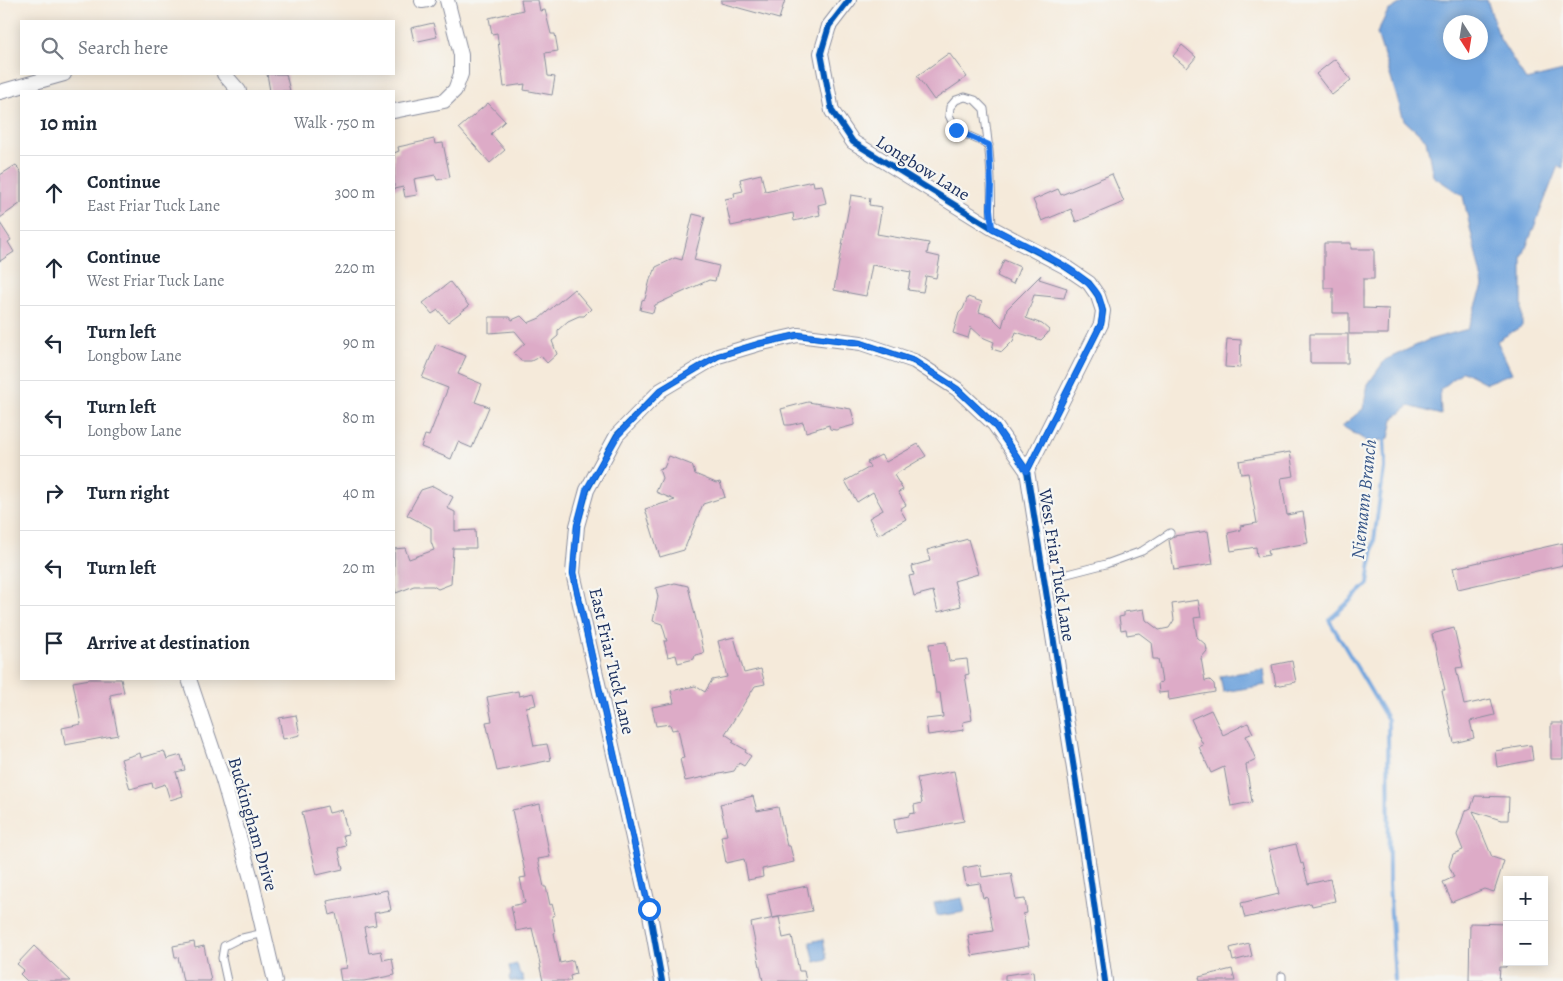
<!DOCTYPE html>
<html lang="en">
<head>
<meta charset="utf-8">
<style>
	body { margin:0; font-family:Alegreya,serif; background:#f6f6f7; color:#1f2937 }
	.controls { position:absolute; right:15px; bottom:15px; display:grid; overflow:hidden; border-radius:0px; box-shadow:0 2px 12px #0003 }
	.controls button { width:45px; height:45px; display:grid; place-items:center; padding:0; border:0; border-bottom:1px solid #e0e1e3; background:#fff; color:#1f2937; font:25px sans-serif }
	.compass { position:absolute; left:1443px; top:15px; width:45px; height:45px; border-radius:50%; background:#fff; box-shadow:0 2px 12px #0003; rotate:168deg }
	.stop { position:absolute; width:15px; height:15px; margin:-11px; border:4px solid #1a73e8; border-radius:50%; background:#fff }
	.stop.end { background:#1a73e8; border-color:#fff; box-shadow:0 1px 5px #0008 }
	.list { margin:0; padding:0; list-style:none }
	h2 { display:flex; justify-content:space-between; align-items:center; height:65px; margin:0; padding:0 20px; font-size:21px }
	h2 small { font-size:16px; font-weight:400; color:#747a83 }
	.list li { display:grid; grid-template-columns:32px 1fr auto; gap:15px; align-items:center; box-sizing:border-box; height:75px; padding:0 20px; border-top:1px solid #e0e1e3 }
	.list b { display:block; font-size:19px; white-space:nowrap }
	.list p { margin:0; font-size:16px; white-space:nowrap; color:#747a83 }
	.list em { font-size:16px; font-style:normal; color:#747a83 }
	.icon { flex:none; width:28px; height:28px; fill:none; stroke:currentColor; stroke-width:2; stroke-linecap:round; stroke-linejoin:round }
	.map { position:relative; flex:none; width:1563px; height:981px; overflow:hidden }
	.search { position:absolute; background:#fff; box-shadow:0 2px 12px #0003; left:20px; top:20px; width:375px; height:55px; display:flex; align-items:center; gap:12px; box-sizing:border-box; padding:0 18px; border-radius:0px; color:#747a83; font-size:19px }
	.panel { position:absolute; background:#fff; box-shadow:0 2px 12px #0003; left:20px; top:90px; width:375px; height:590px; border-radius:0px }
	.map>svg:first-child { display:block }
	.water { fill:#71a4dd; stroke:#466a9e; fill-rule:evenodd }
	.lines { fill:none; stroke-linecap:round; stroke-linejoin:round }
	.stream { stroke:#71a4dd; stroke-width:4 }
	.building { fill:#ddabc7 }
	.service-casing { stroke:#888c9c; stroke-width:9 }
	.minor-casing { stroke:#888c9c; stroke-width:16 }
	.service { stroke:#fff; stroke-width:7 }
	.minor { stroke:#fff; stroke-width:14 }
	.cycleway-casing { stroke:#f6f6f2; stroke-width:9 }
	.cycleway { stroke:#0057b8; stroke-width:6 }
	.route { stroke:#1a73e8; stroke-width:6 }
	.labels { text-anchor:middle; stroke-width:4.5; stroke-linejoin:round; paint-order:stroke }
	.street-label { font-size:18px; fill:#1b2f5e; stroke:#f6f6f2 }
	.water-label { font-size:19px; font-style:italic; fill:#39588a; stroke:#f6f6f2 }
</style>
</head>
<body>
<div class="map">
<svg width="1563" height="981" viewBox="0 0 1563 981">
	<rect width="100%" height="100%" fill="#f6f6f2"/>
	<filter id="ink" filterUnits="userSpaceOnUse"><feTurbulence type="fractalNoise" baseFrequency=".02" numOctaves="2"/><feDisplacementMap in="SourceGraphic" scale="10" xChannelSelector="R" yChannelSelector="G"/><feConvolveMatrix kernelMatrix="1 2 1 2 8 2 1 2 1" color-interpolation-filters="sRGB"/></filter>
	<filter id="wash" filterUnits="userSpaceOnUse"><feTurbulence type="fractalNoise" baseFrequency=".0096" numOctaves="4" result="noise"/><feDisplacementMap in="SourceGraphic" scale="20" xChannelSelector="R" yChannelSelector="G"/><feGaussianBlur stdDeviation="1.12" result="paint"/><feColorMatrix in="noise" values="0 0 0 0 0 0 0 0 0 0 0 0 0 0 0 0 0 1.4 0 .05"/><feComposite in="paint" operator="in"/></filter>
	<g filter="url(#wash)">
		<rect width="100%" height="100%" fill="#f5eada"/>
		<!-- water -->
		<path class="water" d="M1406,0H1487L1500,39L1526,80L1563,71V168L1558,166L1522,258V326L1497,341L1512,373L1486,383L1463,371L1440,390L1441,415L1409,406L1393,419L1389,438L1370,443L1342,426L1363,409L1368,384L1385,360L1428,340L1468,329L1483,286L1463,196L1433,176L1426,140L1404,120L1377,33L1388,11ZM1480,22V52H1450V22Z
			M1264,669L1266,685L1223,692L1220,676Z
			M962,898L965,912L937,916L934,903Z
			M823,939L827,959L815,962L810,942Z
			M517,964L520,975H522L524,981H510L509,977L511,976L509,966Z"/>
		<g class="lines">
			<!-- stream -->
			<path class="stream" d="M1384,436L1385,461L1368,584L1329,620L1388,720L1389,883L1395,981"/>
		</g>
		<g id="blocks">
			<!-- building -->
			<path class="building" d="M521,0H538L540,11L545,10L551,34H555L558,51L545,53L548,76L555,77L552,95L524,90L525,84L504,87L497,33L492,34L489,18L523,10Z
				M721,0H785L779,19L721,3Z
				M433,23L437,37L414,42L411,28Z
				M1182,45L1196,57L1187,68L1173,56Z
				M949,53L967,77L934,100L917,76Z
				M1335,59L1351,80L1332,95L1316,74Z
				M267,74H286L290,91H270Z
				M488,103L505,121L491,134L505,150L490,163L459,128Z
				M434,139L435,144L443,143L450,177L437,180L435,175L414,179L417,195L405,197L403,187L394,189V153L399,151L398,147Z
				M16,165L21,173V203L0,218V175Z
				M761,174L765,191L813,181L814,186L822,185L826,203L818,205L820,215L794,221L793,213L731,226L725,199L735,197L734,193L743,191L740,179Z
				M1112,174L1124,202L1076,222L1071,209L1042,221L1033,200L1058,189L1061,195Z
				M851,195L870,198L869,205L882,207L877,234L929,243L927,254L940,257L936,278L926,276L923,292L908,290L911,272L872,265L866,296L834,290Z
				M693,214L705,217L694,260L719,266L715,281L709,280L655,305L653,313L640,310L642,300L645,299L651,276L653,275L656,267L675,258L682,260Z
				M0,223L11,240L8,242L14,252L0,261Z
				M1324,243H1351V249H1374V279H1363V308L1389,309L1388,334H1349V313H1333V288H1324Z
				M1004,260L1020,267L1013,284L997,276Z
				M1041,275L1039,279L1067,288L1064,298L1034,295L1026,318L1042,324L1049,330L1047,334L1041,340L1016,332L1013,341L1002,352L992,349L994,342L982,337L971,327L968,338L953,333L959,313L963,309L968,297L982,302L979,312L991,316L1002,327L1007,309Z
				M450,282L469,306L448,322L438,310L432,314L423,303Z
				M574,289L591,309L584,316H579L568,321L558,330V336L552,341L557,354L547,363L541,356L531,361H521L514,353L525,343L515,331L489,333V317H510L512,320L521,316L528,323L540,318Z
				M1310,334H1348V363H1310Z
				M1227,339L1241,340L1240,368L1225,367Z
				M436,344L466,356L458,374L482,384L475,402L489,407L472,448L458,442L451,459L421,447L425,435L429,436L448,388L422,378Z
				M808,402L851,409L854,420V425L836,430L830,429L829,425L806,432L803,422L790,425H785L781,409Z
				M918,444L926,456L894,475L903,490L898,492L906,505L900,509L906,519L878,535L869,518L883,510L873,492L857,502L845,481L870,467L867,462L881,455L886,462Z
				M1290,452L1294,476L1281,478L1287,515L1303,512L1308,543L1268,550L1269,555L1257,557L1256,547L1231,551L1228,533L1241,530L1240,526L1257,523L1248,473L1241,474L1239,461Z
				M669,456L692,465L695,474L716,483L720,482L725,497L703,504L684,550L660,557L645,509L675,500L656,492L662,478L659,469L664,468Z
				M433,486L453,497L447,508L455,512V531L475,530L476,548H453L451,584L438,589L433,586H414L396,593L394,586V549L405,548L409,559L434,550L431,542V528L407,515L421,490Z
				M1208,531L1213,564L1174,570L1169,540L1174,536Z
				M968,539L978,574L954,581L961,606L938,612L933,591L914,596L909,576L914,575L912,566L930,561L927,550Z
				M1563,543V565L1458,589L1453,568Z
				M675,583L688,586L704,653L695,655L694,659L678,663L676,655L668,657L664,641H667L662,624L653,621L658,597L656,588Z
				M1198,600L1201,617L1194,618L1197,637L1206,645L1207,651L1201,658L1205,681L1210,680L1214,684L1215,692L1169,700L1168,692L1159,693L1158,683L1162,682L1158,659H1153L1151,642L1139,633L1127,635L1126,629L1121,630L1119,617L1124,616V612L1144,609L1146,620L1159,630L1169,628L1174,620L1172,604Z
				M1454,628L1463,667L1456,668L1464,705L1491,699L1495,715L1470,721L1474,738L1454,743L1442,690H1445L1432,634Z
				M734,637L744,673L761,669L765,684L755,686L725,734L734,740L732,742L746,750L745,752L751,756L744,766L739,763L734,771L685,781L680,759L684,758L678,729L672,730L670,724L656,726L652,707L674,703L671,691L695,686L705,692L712,680L727,677L718,641Z
				M946,642L949,661L967,659L969,674L965,675L972,720L963,722L964,730L928,735L926,719L943,717L940,693H936L929,644Z
				M1292,661L1296,682L1276,686L1272,665Z
				M90,679H121L124,692L110,695L118,735L65,745L62,728L81,724L73,682Z
				M518,691L519,696L533,693L536,705L526,707L534,746L547,744L551,760L497,771L486,722L492,721L487,697Z
				M1211,710L1223,735L1248,723L1253,733L1246,736L1256,760L1246,765L1252,802L1231,806L1224,767L1211,773L1199,747L1203,745L1191,719Z
				M296,715L300,735L283,739L279,718Z
				M1551,723H1563V759H1551Z
				M1531,745L1533,760L1497,767L1495,751Z
				M164,751L167,759L181,755L185,770L176,772L183,796L170,800L165,784L153,788L152,783L130,789L121,759L140,753L141,758Z
				M954,771L964,821L896,833L894,819L909,816V814L915,813L914,805L922,803L917,778Z
				M753,796L757,811L778,807L787,846H790L794,862L762,869L763,877L748,880L744,859L726,863L721,836L727,835L720,804Z
				M1475,796L1509,797L1508,820H1501L1473,811L1492,857L1504,861L1494,892L1484,889L1452,902L1443,882L1454,877L1449,866L1453,854L1463,850L1457,835L1465,811L1471,808Z
				M540,804L550,857L538,859L544,887H546L550,905L552,904L555,915L552,916L555,933H554L560,963L573,960L576,974L570,976L571,981H543L540,968H541L532,928L516,931L511,906L525,903L520,878L526,877L512,810Z
				M327,806L329,813L342,810L348,834L343,835L346,846L338,848L343,869L317,875L302,812Z
				M1296,844L1301,864L1303,863L1308,884L1330,879L1335,901L1312,906L1311,903L1245,918L1241,903L1279,894L1269,850Z
				M980,865L982,877L1011,873L1016,900L1025,899L1027,913L1023,914L1029,946L972,956L968,935L993,931L987,897L983,898L980,883L966,885L963,868Z
				M807,886L812,911L772,918L767,894Z
				M387,890L391,910L374,913L376,925L364,927L369,953L381,951L383,960L392,958L395,975L364,981H341L339,969L347,968L336,913L330,915L327,901Z
				M779,917L783,938L792,936L799,971H804L806,981H763L751,923Z
				M1470,923L1507,924L1506,967H1500L1499,981H1469Z
				M194,942L195,948L204,946L211,981H183L178,957H175L173,946Z
				M1249,943L1252,956L1233,961L1230,948Z
				M34,946L71,981H27L20,974L24,970L17,964Z
				M1232,969L1235,981H1200L1199,977Z
				M1033,971L1034,981H1005V975Z"/>
		</g>
	</g>
	<g filter="url(#ink)">
		<use href="#blocks" fill-opacity="0" stroke="#888c9c" stroke-width="1"/>
		<g class="lines">
			<!-- service casing -->
			<g class="service-casing">
				<path id="service" d="M989,145L956,130L949,115L950,107L956,100L965,97L975,100L984,109C987,134 991,159 991,184C992,199 991,213 992,228
					M1044,580L1106,564L1142,551L1170,533
					M1282,976V981
					M227,981L222,958L224,946L238,939L264,933"/>
			</g>
			<!-- minor casing -->
			<g class="minor-casing">
				<path id="minor" d="M849,0L829,26L821,53L832,111L853,142L992,228L1064,266L1089,283L1098,296L1103,311L1101,324L1027,471
					M422,1L428,0
					M224,74L239,91
					M0,92L64,74
					M394,111L444,101L455,90L461,74V55L447,0
					M189,679L223,780L252,882L275,981
					M662,981L649,909L573,573L577,526L587,490L617,435L661,390L718,356L758,344L798,335L861,343L914,361L957,389L994,424L1027,471L1083,826L1105,981"/>
			</g>
			<!-- service -->
			<use href="#service" class="service"/>
			<!-- minor -->
			<use href="#minor" class="minor"/>
			<!-- cycleway casing -->
			<g class="cycleway-casing">
				<path id="cycleway" d="M849,0L829,26L821,53L832,111L853,142L992,228L1064,266L1089,283L1098,296L1103,311L1101,324L1027,471
					M662,981L649,909L573,573L577,526L587,490L617,435L661,390L718,356L758,344L798,335L861,343L914,361L957,389L994,424L1027,471L1083,826L1105,981"/>
			</g>
			<!-- cycleway -->
			<use href="#cycleway" class="cycleway"/>
		</g>
	</g>
	<g class="lines" filter="url(#ink)">
		<!-- route -->
		<path class="route" d="M649,909L573,573L577,526L586,490L618,435L661,390L718,356L758,344L798,335L861,343L914,361L957,389L994,424L1027,471L1101,324C1103,314 1103,307 1099,297C1087,271 1018,242 992,228L990,209L991,185L989,145L956,130"/>
	</g>
	<g class="labels">
		<!-- street labels -->
		<g class="street-label">
			<text transform="translate(923 168) rotate(32)" y="6">Longbow Lane</text>
			<text transform="translate(1057 565) rotate(81)" y="6">West Friar Tuck Lane</text>
			<text transform="translate(612 661) rotate(77)" y="6">East Friar Tuck Lane</text>
			<text transform="translate(253 824) rotate(74)" y="6">Buckingham Drive</text>
		</g>
		<!-- water labels -->
		<g class="water-label">
			<text transform="translate(1363 499) rotate(-84)" y="7">Niemann Branch</text>
		</g>
	</g>
</svg>
<div class="controls">
<button>+</button>
<button>−</button>
</div>
<svg class="compass" viewBox="-18 -18 36 36"><path d="M0-13l5 13h-10z" fill="#e53935"/><path d="M0 13l5-13h-10z" fill="#747a83"/></svg>
<div class="stop" style="left:649px;top:909px"></div>
<div class="stop end" style="left:956px;top:130px"></div>
<div class="search"><svg class="icon" aria-label="search" viewBox="0 0 24 24"><circle cx="10" cy="10" r="6"/><path d="M15 15l6 6"/></svg>Search here</div>
<section class="panel">
<h2>10 min<small>Walk · 750 m</small></h2>
<ul class="list">
<li><svg class="icon" aria-label="ahead" viewBox="0 0 24 24"><path d="M12 20V5M6 11l6-6 6 6"/></svg><div><b>Continue</b><p>East Friar Tuck Lane</p></div><em>300 m</em></li>
<li><svg class="icon" aria-label="ahead" viewBox="0 0 24 24"><path d="M12 20V5M6 11l6-6 6 6"/></svg><div><b>Continue</b><p>West Friar Tuck Lane</p></div><em>220 m</em></li>
<li><svg class="icon" aria-label="left" viewBox="0 0 24 24"><path d="M17 20v-9H6M10 6l-5 5 5 5"/></svg><div><b>Turn left</b><p>Longbow Lane</p></div><em>90 m</em></li>
<li><svg class="icon" aria-label="left" viewBox="0 0 24 24"><path d="M17 20v-9H6M10 6l-5 5 5 5"/></svg><div><b>Turn left</b><p>Longbow Lane</p></div><em>80 m</em></li>
<li><svg class="icon" aria-label="right" viewBox="0 0 24 24"><path d="M7 20v-9h11M14 6l5 5-5 5"/></svg><div><b>Turn right</b></div><em>40 m</em></li>
<li><svg class="icon" aria-label="left" viewBox="0 0 24 24"><path d="M17 20v-9H6M10 6l-5 5 5 5"/></svg><div><b>Turn left</b></div><em>20 m</em></li>
<li><svg class="icon" aria-label="arrive" viewBox="0 0 24 24"><path d="M6 21V4h12l-3 4 3 4H6"/></svg><div><b>Arrive at destination</b></div></li>
</ul>
</section>
</div>
</body>
</html>
